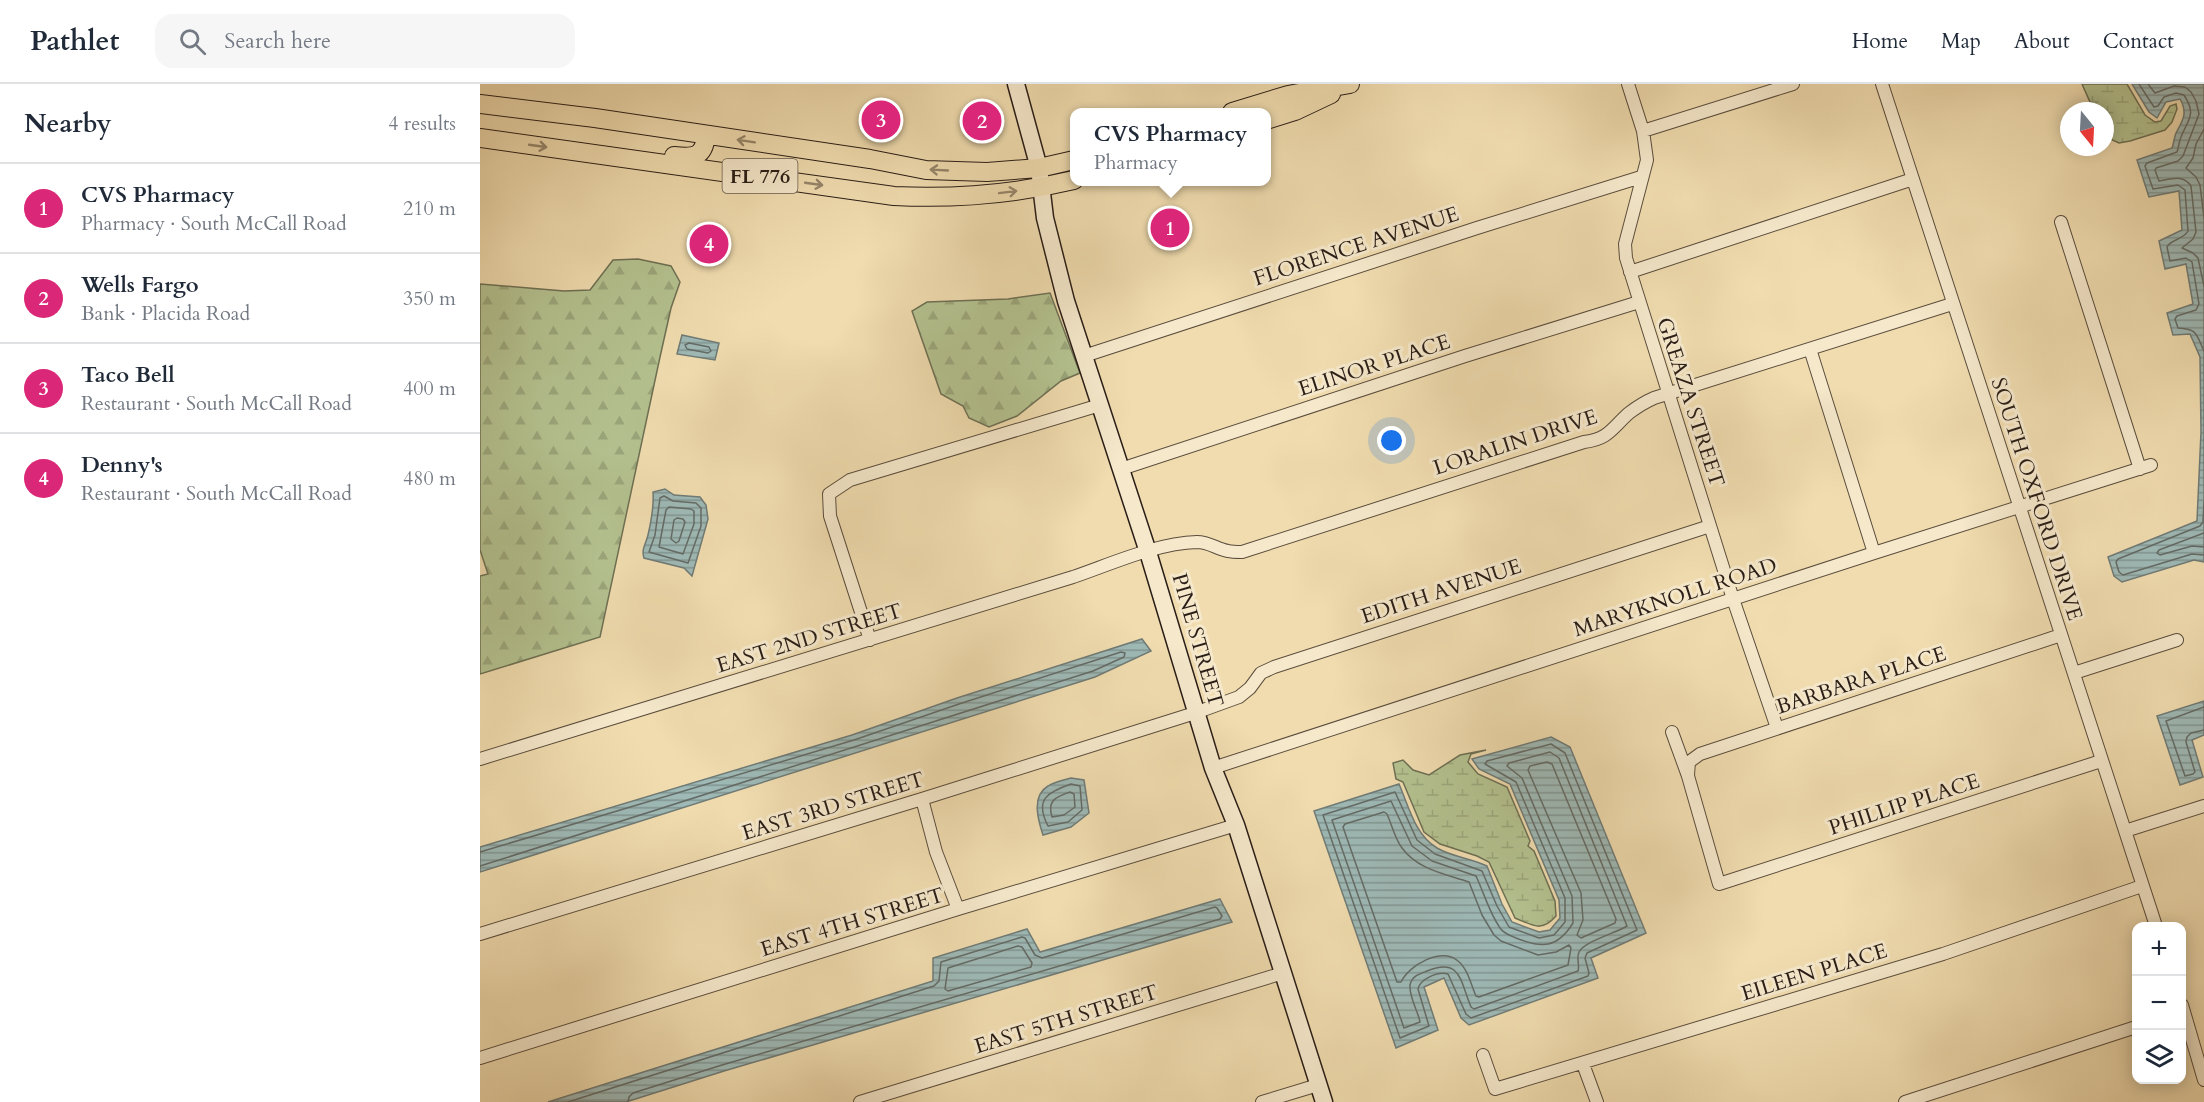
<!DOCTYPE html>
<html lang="en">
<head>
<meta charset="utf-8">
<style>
	body { margin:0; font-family:Cardo,serif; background:#f6f6f7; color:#1f2937 }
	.controls { position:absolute; right:18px; bottom:18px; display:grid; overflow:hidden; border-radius:12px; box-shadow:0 3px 15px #0003 }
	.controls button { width:54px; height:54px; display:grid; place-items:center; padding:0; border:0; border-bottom:2px solid #e0e1e3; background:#fff; color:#1f2937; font:30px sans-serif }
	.compass { position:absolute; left:1580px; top:18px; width:54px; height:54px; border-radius:50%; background:#fff; box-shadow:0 3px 15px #0003; rotate:162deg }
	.you { position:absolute; left:912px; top:357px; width:21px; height:21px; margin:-15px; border:4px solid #fff; border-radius:50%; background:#1a73e8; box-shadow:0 0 0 9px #1a73e833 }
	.badge { display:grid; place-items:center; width:39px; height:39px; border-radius:50%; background:#db2777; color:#fff; font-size:20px; font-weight:700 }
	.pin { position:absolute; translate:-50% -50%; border:3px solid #fff; box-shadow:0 2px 6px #0006 }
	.popup { position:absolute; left:590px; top:24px; width:201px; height:78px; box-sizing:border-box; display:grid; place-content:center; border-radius:12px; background:#fff; filter:drop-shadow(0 2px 4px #0005); font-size:20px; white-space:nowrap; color:#747a83 }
	.popup b { font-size:22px; color:#1f2937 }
	.popup::after { content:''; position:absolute; left:50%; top:100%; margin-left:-12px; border:12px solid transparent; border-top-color:#fff }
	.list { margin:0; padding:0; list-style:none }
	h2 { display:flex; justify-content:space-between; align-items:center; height:78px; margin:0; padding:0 24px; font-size:26px }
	h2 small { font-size:20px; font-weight:400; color:#747a83 }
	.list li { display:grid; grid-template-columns:39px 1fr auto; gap:18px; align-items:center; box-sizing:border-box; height:90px; padding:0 24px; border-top:2px solid #e0e1e3 }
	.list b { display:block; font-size:22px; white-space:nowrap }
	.list p { margin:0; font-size:20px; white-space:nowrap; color:#747a83 }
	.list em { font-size:20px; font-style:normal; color:#747a83 }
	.icon { flex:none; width:33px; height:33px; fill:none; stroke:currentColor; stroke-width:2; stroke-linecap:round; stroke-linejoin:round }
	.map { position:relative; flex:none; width:1724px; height:1018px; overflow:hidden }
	header { display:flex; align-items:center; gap:36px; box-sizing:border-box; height:84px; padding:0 30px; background:#fff; border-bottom:2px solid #e0e1e3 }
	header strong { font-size:28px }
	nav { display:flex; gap:33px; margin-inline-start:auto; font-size:21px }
	.search { width:420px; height:54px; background:#f6f6f7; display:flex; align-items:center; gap:15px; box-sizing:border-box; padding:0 21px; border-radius:18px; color:#747a83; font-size:22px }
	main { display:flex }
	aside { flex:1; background:#fff }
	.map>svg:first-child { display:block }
	.forest { fill:url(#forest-firs); stroke:#6e7054; stroke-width:1.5 }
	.wetland { fill:url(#wetland-marsh); stroke:#6e7054; stroke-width:1.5 }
	.water { fill:url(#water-rules); stroke:#6f7b76; stroke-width:1.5 }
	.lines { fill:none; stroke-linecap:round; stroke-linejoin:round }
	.shore { stroke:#646b66; stroke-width:1.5 }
	.street-casing { stroke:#5b4d3d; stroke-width:14 }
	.secondary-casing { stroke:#291d17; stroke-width:19 }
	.primary-casing { stroke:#291d17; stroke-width:20 }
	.street { stroke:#f5e8cb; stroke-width:12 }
	.secondary { stroke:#f5e8cb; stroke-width:16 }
	.primary { stroke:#f0dcaf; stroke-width:18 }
	.oneway { stroke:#96866b }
	.labels { text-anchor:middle; stroke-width:6; stroke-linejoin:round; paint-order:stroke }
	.shield { fill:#f5e8cb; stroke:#665a4d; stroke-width:1.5 }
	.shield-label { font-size:20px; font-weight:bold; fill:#291d17 }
	.street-label { font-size:21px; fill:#291d17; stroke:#f5e8cb }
</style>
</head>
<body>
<header>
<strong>Pathlet</strong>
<div class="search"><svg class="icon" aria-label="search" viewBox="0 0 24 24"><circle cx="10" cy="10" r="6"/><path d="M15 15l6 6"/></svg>Search here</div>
<nav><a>Home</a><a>Map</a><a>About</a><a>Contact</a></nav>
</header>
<main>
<aside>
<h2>Nearby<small>4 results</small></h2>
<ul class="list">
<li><span class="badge">1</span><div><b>CVS Pharmacy</b><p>Pharmacy · South McCall Road</p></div><em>210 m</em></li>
<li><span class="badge">2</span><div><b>Wells Fargo</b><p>Bank · Placida Road</p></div><em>350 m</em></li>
<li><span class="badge">3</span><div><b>Taco Bell</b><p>Restaurant · South McCall Road</p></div><em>400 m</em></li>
<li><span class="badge">4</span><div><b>Denny's</b><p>Restaurant · South McCall Road</p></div><em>480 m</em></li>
</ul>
</aside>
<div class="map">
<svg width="1724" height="1018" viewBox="0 0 1724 1018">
	<defs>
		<pattern id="forest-firs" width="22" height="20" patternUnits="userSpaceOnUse" patternTransform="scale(1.5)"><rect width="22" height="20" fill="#b4c290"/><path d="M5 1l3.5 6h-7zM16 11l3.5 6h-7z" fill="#9ba67b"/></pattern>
		<pattern id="wetland-marsh" width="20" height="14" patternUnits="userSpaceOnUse" patternTransform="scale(1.5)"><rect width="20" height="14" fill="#b4c290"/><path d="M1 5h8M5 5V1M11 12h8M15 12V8" fill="none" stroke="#9ba67b"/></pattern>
		<pattern id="water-rules" width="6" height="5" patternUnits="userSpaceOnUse" patternTransform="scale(1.5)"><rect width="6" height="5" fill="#9eb9b6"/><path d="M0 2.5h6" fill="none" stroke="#819693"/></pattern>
	</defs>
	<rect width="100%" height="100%" fill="#f0dcaf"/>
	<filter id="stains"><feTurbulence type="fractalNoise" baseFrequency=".00333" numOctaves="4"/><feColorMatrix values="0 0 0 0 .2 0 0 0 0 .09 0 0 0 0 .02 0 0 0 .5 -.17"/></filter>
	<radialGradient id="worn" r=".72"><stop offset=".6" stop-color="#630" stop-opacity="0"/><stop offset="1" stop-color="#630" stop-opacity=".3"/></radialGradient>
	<!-- forest -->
	<path class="forest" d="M158,175L191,182L200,198L191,224L180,273L120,553L0,590V492L8,490L0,466V200L84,207L110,206L133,176Z
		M570,209L600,289L581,297L537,332L509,343L489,334L483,322L461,310L432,227L447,218L528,215Z"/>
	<!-- wetland -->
	<path class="wetland" d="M1602,0H1647L1665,31L1675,38L1681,37L1690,22L1696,20L1697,25L1692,38L1685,46L1650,57L1639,59L1628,54L1625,46V27H1614Z
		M1006,666L991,670L988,678L998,690L1027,703L1050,757L1048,762L1054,767L1075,817L1076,832C1061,849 1053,841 1035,834L1009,778L997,772L960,760L944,748L923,698L916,695L913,679L923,676L933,686L949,691L980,671Z"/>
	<!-- water -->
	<path class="water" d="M1652,0H1724V478L1714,476L1642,498L1634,492L1628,473L1717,437L1721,348L1720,273L1710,250L1693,251L1687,229L1713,220L1706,180L1685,185L1679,157L1702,146L1699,107L1669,113L1657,76L1692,64C1694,59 1694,54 1696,49C1703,36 1708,29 1700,15L1686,18L1677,34L1669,28Z
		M202,251L239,259L235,276L197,270Z
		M185,405L194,411L220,413L226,421L228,435L212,492L204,484L164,474C161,465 166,460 168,451C171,438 174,422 173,408Z
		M662,555L671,567L615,593L0,788V763L372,651L477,614Z
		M1724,617V651L1712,656L1723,693L1700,701L1677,632Z
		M1071,653L1090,663L1166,849L1111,874L1118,894L989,941L981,934L964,894L944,903L958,946L916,964L834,727L919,700C929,723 935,751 957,764C972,773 991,774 1007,782L1022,820L1032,838L1059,848L1070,846L1080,834L1079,816L1030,700L999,685L992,675Z
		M591,694L604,696L609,729L591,743L563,751C558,736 551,712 568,702C574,698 584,696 591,694Z
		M740,815L752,838L244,987L146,1018H68L453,897V874L547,845L560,868Z"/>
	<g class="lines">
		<!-- shore -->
		<path class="shore" d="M1659,0L1674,23L1678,22L1684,13L1696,9L1704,11C1717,31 1708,35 1701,53C1699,57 1699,63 1697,68L1667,79L1665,82L1673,105L1698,101L1705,106L1708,147C1703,156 1691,155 1687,163L1690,177L1706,174L1712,178L1719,220L1716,226L1697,232L1695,235L1698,244C1718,245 1716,250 1724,267
			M1668,0L1675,9L1694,2L1705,3L1711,8L1716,17L1719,30L1703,72L1698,77L1676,84L1675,86L1679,97C1692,95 1703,90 1711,102L1716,148L1713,155L1702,164L1713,169L1718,174L1724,202
			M1724,45L1716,60L1713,74L1706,84L1716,93L1720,101L1724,134
			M209,259L229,263L231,267L228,269L207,265L205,261Z
			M184,412L193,417L216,419L221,424V442L208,479L169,468L175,451L180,414Z
			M1724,418L1723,438L1720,442L1638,475L1636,478L1639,488L1643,491L1712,470L1724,471
			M189,423L211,425L214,427V440L203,470L179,463L186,426Z
			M197,434L203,435L205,438L199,457L196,459L191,455L194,436Z
			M1724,449L1679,466L1677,469L1680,471L1712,462L1724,463
			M1724,623L1686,637L1705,692L1713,690L1715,688L1706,658L1707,653L1711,649L1724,646
			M1071,660L1085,669L1157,846L1107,869L1105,874L1109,889L1108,892L991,934L986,930L968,890C958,887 940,895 938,905L949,942L920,954L843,731L915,708L937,756L955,770L1002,787L1017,822L1029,843L1059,854L1074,851L1085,838V814L1036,698L1005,680L1007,677Z
			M1070,668L1079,674L1147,842C1136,849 1105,857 1099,868C1096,874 1100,881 1098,887L994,925L991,923C980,897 981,873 947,887C939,890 932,892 930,901C929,913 938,927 940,938L924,944L852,736L911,717L932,762L952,777L996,792C1004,809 1009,828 1020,844C1024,850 1030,851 1036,854C1061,864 1077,865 1093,839L1092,812L1042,694L1027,682L1029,679Z
			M1067,678L1072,680L1136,835L1135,839L1101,854L1097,851L1103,836L1101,809L1048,686L1050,682Z
			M591,700L600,702L602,726L588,738L568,742C554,715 568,708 591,700Z
			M590,708L594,710L595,723L584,731L572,733C567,716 576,713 590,708Z
			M904,728L907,730C912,741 915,755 922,764C938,786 966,790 989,798L1002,831L1014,851L1021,857L1058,871L1076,868L1089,861L1091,864L1088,881L999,913L996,912C991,901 988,885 978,877C961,863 929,881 921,898H917L863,743L865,740Z
			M0,768L374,656L479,620L641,568L645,569L644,573L613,587L0,782
			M538,862L542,863L552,879L551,883L468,907L465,905L468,884Z
			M88,1018L454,902L459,897L461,878L542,853L545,854L555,871L562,874L735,823L737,824L742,832L740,835L242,981L153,1009L149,1013L148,1018"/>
		<!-- street casing -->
		<g class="street-casing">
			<path id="street" d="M1148,0L1163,47L1167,76L1145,160L1146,174L1253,515L1297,644
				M1402,0L1676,842
				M1163,47L1313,0
				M1581,138L1660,385
				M1150,188L1433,95
				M1330,265L1394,469
				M604,272L997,144L1161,93
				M641,385L985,272L1159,218
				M390,556L350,432L349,410L370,396L620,321
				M1594,589L1697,556
				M1192,648L1208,692L1239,800L1621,677
				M0,675L593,493C631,480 677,459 717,458C729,458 737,465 748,467C752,468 758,468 762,468L1104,358C1129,355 1132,344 1149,329C1157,323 1165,318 1174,314L1472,220
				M733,684L1394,469L1671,381
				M1208,691L1209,678L1220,670L1581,551
				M442,715L456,768L478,825
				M1645,747L1724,722
				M0,850L442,715L715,629L759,613L770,604L781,589L794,583L1230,442
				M1702,921L1724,996
				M1003,971L1015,1005L1463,870L1662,802
				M0,974L478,825L756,741
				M1103,980L1117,1018
				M380,1018L803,889
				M782,1018L838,1001
				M1425,1018L1656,943"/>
		</g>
		<!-- secondary casing -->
		<g class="secondary-casing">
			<path id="secondary" d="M536,0L559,84L565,134L586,217L668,468L733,684L756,741L844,1018"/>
		</g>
		<!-- primary casing -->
		<g class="primary-casing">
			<path id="primary" d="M0,20L115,34L390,75L446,86L507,88L559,84L594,76
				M752,28L808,11L870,0
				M786,36L815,27L851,10
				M0,54L414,112C475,115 535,110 594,96
				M194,72C215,74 224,73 226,51"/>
		</g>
		<!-- street -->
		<use href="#street" class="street"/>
		<!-- secondary -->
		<use href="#secondary" class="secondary"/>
		<!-- primary -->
		<use href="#primary" class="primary"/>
	</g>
	<!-- one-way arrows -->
	<defs><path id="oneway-shaft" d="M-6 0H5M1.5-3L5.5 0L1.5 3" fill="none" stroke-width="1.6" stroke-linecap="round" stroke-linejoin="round" transform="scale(1.5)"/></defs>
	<g class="oneway">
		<use href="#oneway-shaft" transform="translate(266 57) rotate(-171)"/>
		<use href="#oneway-shaft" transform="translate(58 62) rotate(8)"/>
		<use href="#oneway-shaft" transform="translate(459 86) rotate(-177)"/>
		<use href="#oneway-shaft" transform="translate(334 100) rotate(8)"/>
		<use href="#oneway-shaft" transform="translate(528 108) rotate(-7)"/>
	</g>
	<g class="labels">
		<!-- shield labels -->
		<rect class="shield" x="242.5" y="75" width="75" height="34" rx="4.5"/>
		<g class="shield-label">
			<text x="280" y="99">FL 776</text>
		</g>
		<!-- street labels -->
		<g class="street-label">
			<text transform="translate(876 162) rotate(-18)" y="7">FLORENCE AVENUE</text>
			<text transform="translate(894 281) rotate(-18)" y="7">ELINOR PLACE</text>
			<text transform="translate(1211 318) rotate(72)" y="7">GREAZA STREET</text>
			<text transform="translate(1035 358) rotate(-18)" y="7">LORALIN DRIVE</text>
			<text transform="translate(1557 415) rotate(72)" y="7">SOUTH OXFORD DRIVE</text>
			<text transform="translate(961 507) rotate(-18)" y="7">EDITH AVENUE</text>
			<text transform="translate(1195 513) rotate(-18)" y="7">MARYKNOLL ROAD</text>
			<text transform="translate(329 554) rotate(-17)" y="7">EAST 2ND STREET</text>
			<text transform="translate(718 556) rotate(74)" y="7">PINE STREET</text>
			<text transform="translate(1381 596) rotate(-18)" y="7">BARBARA PLACE</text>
			<text transform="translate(1424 720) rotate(-18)" y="7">PHILLIP PLACE</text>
			<text transform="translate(353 722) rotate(-17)" y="7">EAST 3RD STREET</text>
			<text transform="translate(372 838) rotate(-17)" y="7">EAST 4TH STREET</text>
			<text transform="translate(1334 888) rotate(-17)" y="7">EILEEN PLACE</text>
			<text transform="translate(586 935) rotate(-17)" y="7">EAST 5TH STREET</text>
		</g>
	</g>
	<rect width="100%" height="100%" filter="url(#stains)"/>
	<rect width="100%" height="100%" fill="url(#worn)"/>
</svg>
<div class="controls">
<button>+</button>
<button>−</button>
<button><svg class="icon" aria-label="layers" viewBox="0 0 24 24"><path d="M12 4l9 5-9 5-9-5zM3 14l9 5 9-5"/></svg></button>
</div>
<svg class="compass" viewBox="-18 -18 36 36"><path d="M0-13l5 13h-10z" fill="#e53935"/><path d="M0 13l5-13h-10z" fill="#747a83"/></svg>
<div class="you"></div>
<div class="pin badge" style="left:690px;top:144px">1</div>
<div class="popup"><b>CVS Pharmacy</b>Pharmacy</div>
<div class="pin badge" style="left:502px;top:37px">2</div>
<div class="pin badge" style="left:401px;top:36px">3</div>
<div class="pin badge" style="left:229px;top:160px">4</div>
</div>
</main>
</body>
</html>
